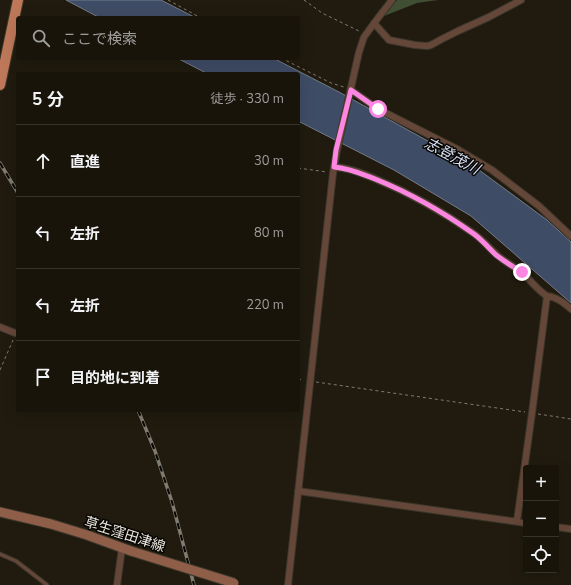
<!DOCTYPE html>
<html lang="ja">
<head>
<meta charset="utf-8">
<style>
	body { margin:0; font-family:"Nunito Sans","Noto Sans JP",sans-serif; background:#211d13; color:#f1f3f6 }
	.controls { position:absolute; right:12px; bottom:12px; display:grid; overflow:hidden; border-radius:4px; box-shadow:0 4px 16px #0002 }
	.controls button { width:36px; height:36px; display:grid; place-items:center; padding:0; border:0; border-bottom:1px solid #36332b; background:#18140a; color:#f1f3f6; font:20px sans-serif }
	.stop { position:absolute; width:12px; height:12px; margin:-9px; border:3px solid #fd86e2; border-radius:50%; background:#fff }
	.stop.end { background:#fd86e2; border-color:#fff; box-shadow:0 1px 4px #0008 }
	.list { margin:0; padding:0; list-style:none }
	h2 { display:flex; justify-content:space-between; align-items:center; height:52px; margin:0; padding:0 16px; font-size:17px }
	h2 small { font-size:13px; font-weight:400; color:#9f9e9c }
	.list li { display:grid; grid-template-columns:26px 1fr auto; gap:12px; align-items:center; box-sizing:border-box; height:72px; padding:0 16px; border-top:1px solid #36332b }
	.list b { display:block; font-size:15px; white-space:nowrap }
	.list em { font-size:13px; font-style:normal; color:#9f9e9c }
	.icon { flex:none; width:22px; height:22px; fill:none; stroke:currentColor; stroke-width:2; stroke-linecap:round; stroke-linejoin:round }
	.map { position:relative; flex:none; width:571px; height:585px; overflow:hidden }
	.search { position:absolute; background:#18140a; box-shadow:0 4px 16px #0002; left:16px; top:16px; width:284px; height:44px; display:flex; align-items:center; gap:10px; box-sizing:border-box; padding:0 14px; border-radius:4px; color:#9f9e9c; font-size:15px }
	.panel { position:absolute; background:#18140a; box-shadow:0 4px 16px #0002; left:16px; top:72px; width:284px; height:340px; border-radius:4px }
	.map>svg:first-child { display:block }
	.forest { fill:#404e34 }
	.water { fill:#3f4c65; stroke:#737a89 }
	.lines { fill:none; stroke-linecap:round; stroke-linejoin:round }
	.service-casing { stroke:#3c382b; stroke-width:5 }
	.minor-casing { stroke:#3c382b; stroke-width:8 }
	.secondary-casing { stroke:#3c382b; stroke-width:11 }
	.trunk-casing { stroke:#3c382b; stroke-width:12 }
	.path { stroke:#7f7b6f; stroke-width:1; stroke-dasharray:3 3; stroke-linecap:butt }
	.service { stroke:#654739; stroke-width:3 }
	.minor { stroke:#654739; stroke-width:6 }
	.secondary { stroke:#8f5e48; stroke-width:9 }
	.trunk { stroke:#be7859; stroke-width:10 }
	.rail-casing { stroke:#7f7b70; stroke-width:3.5 }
	.rail { stroke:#080603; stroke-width:2; stroke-dasharray:6; stroke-linecap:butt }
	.secondary-bridge-casing { stroke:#3c382b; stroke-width:11; stroke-linecap:butt }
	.secondary-bridge { stroke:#8f5e48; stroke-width:9 }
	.route { stroke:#fd86e2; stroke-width:5 }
	.labels { text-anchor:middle; stroke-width:3; stroke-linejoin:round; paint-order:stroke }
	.street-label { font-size:14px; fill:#ebe7de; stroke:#080603 }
	.water-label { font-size:15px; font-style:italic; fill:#d7e2f6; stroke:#080603 }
</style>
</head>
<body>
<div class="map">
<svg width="571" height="585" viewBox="0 0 571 585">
	<rect width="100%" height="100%" fill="#201b0e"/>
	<!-- forest -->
	<path class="forest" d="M397,0H438L417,3L384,16Z"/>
	<!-- water -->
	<path class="water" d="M66,0H161L196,18H100Z
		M177,58H273L339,92L475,167L547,220L571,242V303L471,216L394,170L298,121V74H208Z"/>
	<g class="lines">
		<!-- service casing -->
		<g class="service-casing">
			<path id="service" d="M0,554L16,561L47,585"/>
		</g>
		<!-- minor casing -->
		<g class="minor-casing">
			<path id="minor" d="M374,23L389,40L415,45L427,46L431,45L442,39L458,31L489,17L521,0
				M351,90L378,109L457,149L492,170L539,206L571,236
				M334,167C350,168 364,174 378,180C412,194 443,212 473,233C482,239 488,247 496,254C503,261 512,265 521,272C530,279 537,290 547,296L532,413L517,521
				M547,296C557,297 564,303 571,309
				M0,327L15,333
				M298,491L526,523
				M556,527L571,529
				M117,585L122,548
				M288,585L333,173L337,150L359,52L364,37L378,18L392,0"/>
		</g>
		<!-- secondary casing -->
		<g class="secondary-casing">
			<path id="secondary" d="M0,512L51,524L87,535L131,551"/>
		</g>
		<!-- trunk casing -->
		<g class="trunk-casing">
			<path id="trunk" d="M0,85L18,0"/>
		</g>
		<!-- path -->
		<path class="path" d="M168,0L201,18
			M304,0L322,13L359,31
			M281,58L331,83L344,87
			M298,168L327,172
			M0,370L13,340
			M298,379L303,380
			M316,382L525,412
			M538,414L571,419"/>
		<!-- service -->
		<use href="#service" class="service"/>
		<!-- minor -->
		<use href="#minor" class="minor"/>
		<!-- secondary -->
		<use href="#secondary" class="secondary"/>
		<!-- trunk -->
		<use href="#trunk" class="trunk"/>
		<!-- rail casing -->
		<g class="rail-casing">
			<path id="rail" d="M0,163L18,193
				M138,410L155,451L172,502L194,585"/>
		</g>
		<!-- rail -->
		<use href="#rail" class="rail"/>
		<!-- secondary-bridge casing -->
		<g class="secondary-bridge-casing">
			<path id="secondary-bridge" d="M131,551L234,583"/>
		</g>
		<!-- secondary-bridge -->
		<use href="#secondary-bridge" class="secondary-bridge"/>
	</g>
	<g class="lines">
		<!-- route -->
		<path class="route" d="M378,109L351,90L336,150L334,167C349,168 362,174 375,179C410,193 443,212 474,234C482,240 489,248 496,255C504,261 513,267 522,272"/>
	</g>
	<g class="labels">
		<!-- street labels -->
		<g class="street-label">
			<text transform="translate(125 534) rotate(18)" y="5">草生窪田津線</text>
		</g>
		<!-- water labels -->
		<g class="water-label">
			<text transform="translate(452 156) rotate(28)" y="5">志登茂川</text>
		</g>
	</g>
</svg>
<div class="controls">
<button>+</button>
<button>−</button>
<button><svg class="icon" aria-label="locate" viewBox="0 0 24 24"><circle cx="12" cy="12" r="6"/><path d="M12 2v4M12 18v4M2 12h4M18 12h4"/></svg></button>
</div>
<div class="stop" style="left:378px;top:109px"></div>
<div class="stop end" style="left:522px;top:272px"></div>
<div class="search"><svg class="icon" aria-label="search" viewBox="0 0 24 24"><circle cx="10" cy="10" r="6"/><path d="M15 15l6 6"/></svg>ここで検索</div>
<section class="panel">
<h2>5 分<small>徒歩 · 330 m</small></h2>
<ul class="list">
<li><svg class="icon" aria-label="ahead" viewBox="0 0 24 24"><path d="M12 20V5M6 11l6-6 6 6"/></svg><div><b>直進</b></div><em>30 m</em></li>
<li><svg class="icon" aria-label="left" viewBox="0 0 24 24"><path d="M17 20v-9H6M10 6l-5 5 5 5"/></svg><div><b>左折</b></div><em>80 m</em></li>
<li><svg class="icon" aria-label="left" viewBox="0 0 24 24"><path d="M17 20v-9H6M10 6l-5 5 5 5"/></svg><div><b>左折</b></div><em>220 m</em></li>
<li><svg class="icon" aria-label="arrive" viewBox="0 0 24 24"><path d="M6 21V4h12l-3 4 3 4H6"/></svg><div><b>目的地に到着</b></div></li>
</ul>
</section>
</div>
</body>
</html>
